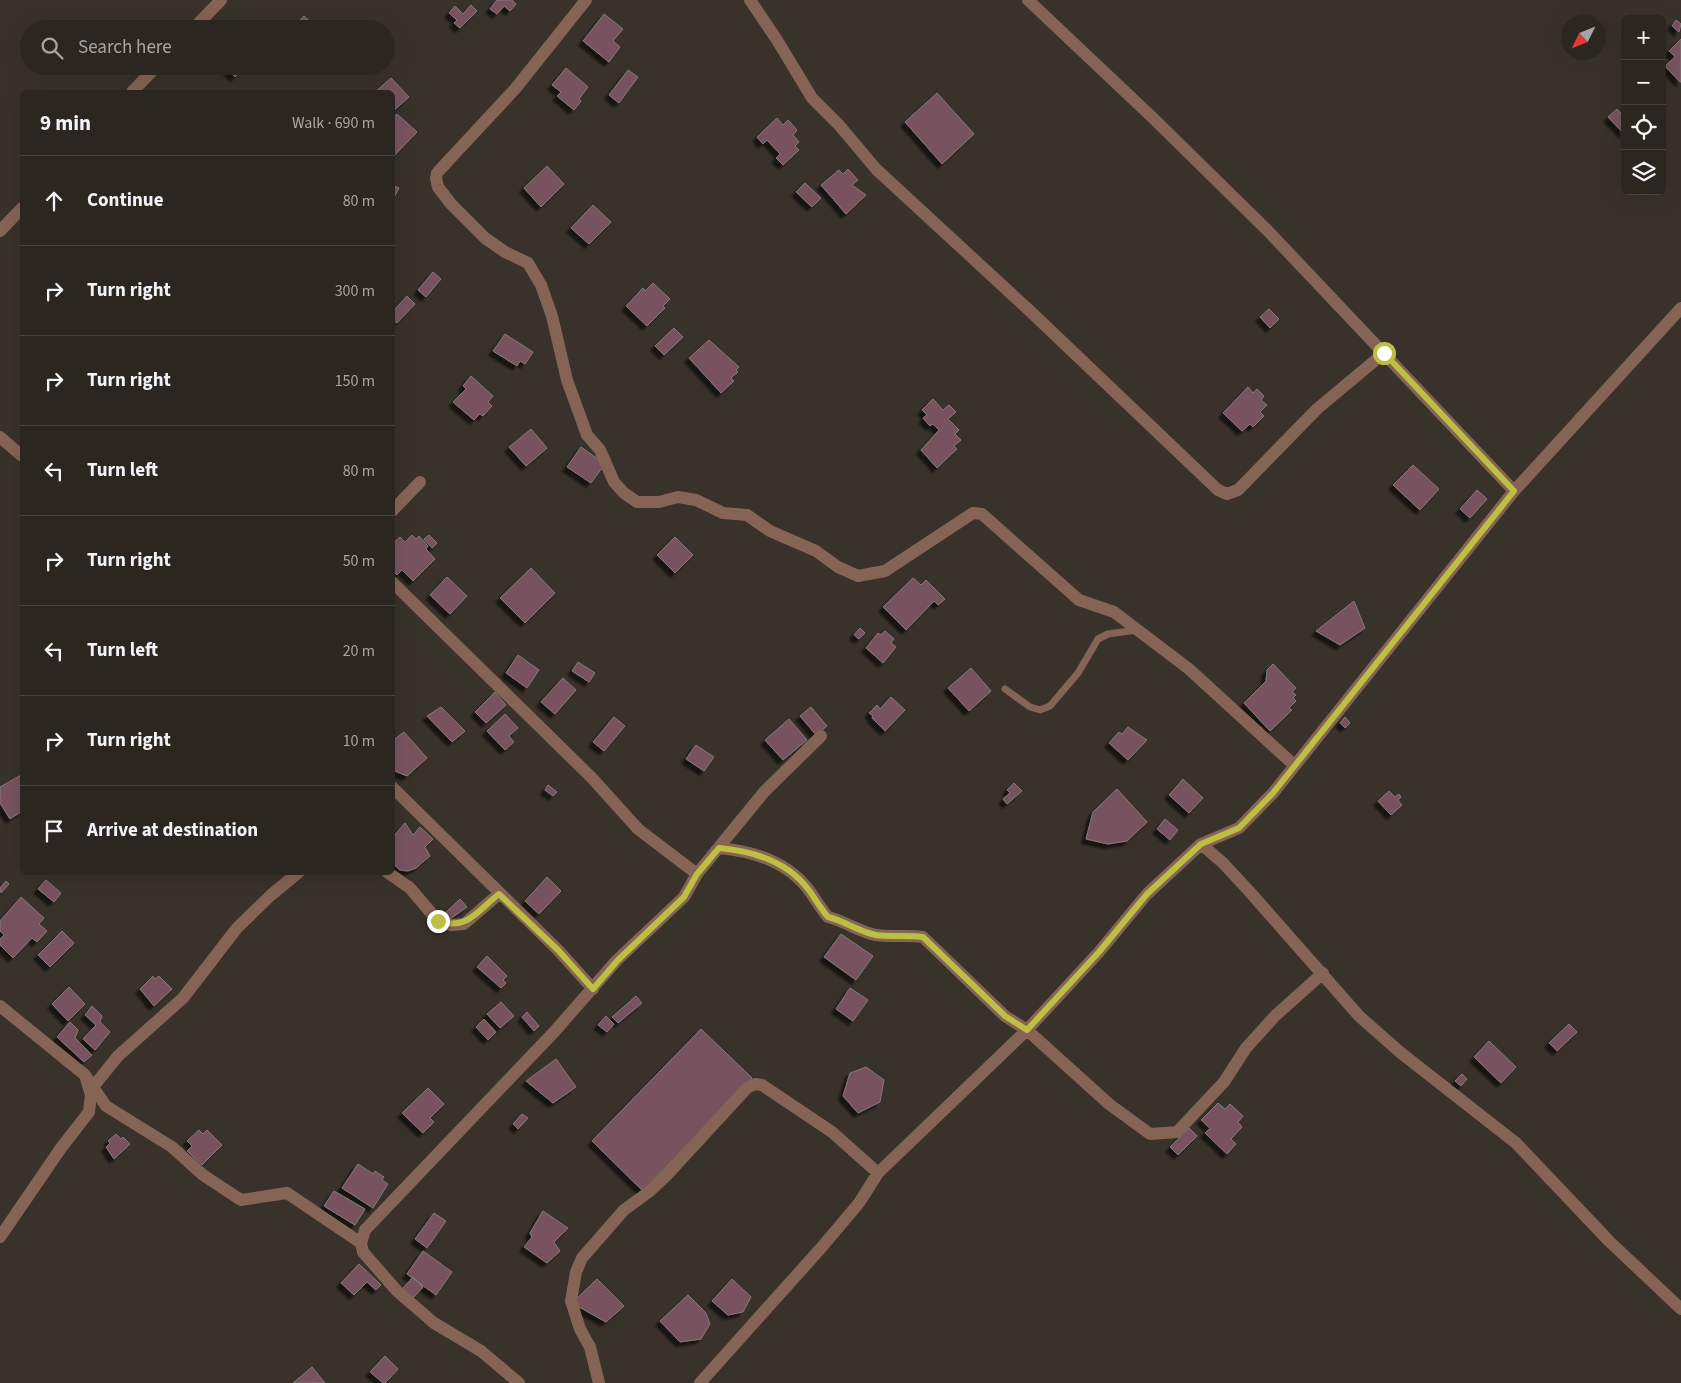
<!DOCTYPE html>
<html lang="en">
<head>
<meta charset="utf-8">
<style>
	body { margin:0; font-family:"Source Sans 3",sans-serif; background:#332e29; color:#f1f3f6 }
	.controls { position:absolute; right:15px; top:15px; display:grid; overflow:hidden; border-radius:8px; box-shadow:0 5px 20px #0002 }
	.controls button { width:45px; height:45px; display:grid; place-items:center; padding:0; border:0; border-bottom:1px solid #47433e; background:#2b2620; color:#f1f3f6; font:25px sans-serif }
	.compass { position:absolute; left:1561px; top:15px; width:45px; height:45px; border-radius:50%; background:#2b2620; box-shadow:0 5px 20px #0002; rotate:227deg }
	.stop { position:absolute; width:15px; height:15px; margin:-11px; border:4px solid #bdbf43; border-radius:50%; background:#fff }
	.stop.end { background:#bdbf43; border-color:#fff; box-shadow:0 1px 5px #0008 }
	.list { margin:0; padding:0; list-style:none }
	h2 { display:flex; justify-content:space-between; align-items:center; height:65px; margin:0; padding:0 20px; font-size:21px }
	h2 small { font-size:16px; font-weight:400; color:#a6a5a5 }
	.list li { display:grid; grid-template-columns:32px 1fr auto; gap:15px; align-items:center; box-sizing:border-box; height:90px; padding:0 20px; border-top:1px solid #47433e }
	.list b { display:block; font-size:19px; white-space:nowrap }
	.list em { font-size:16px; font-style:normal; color:#a6a5a5 }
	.icon { flex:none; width:28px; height:28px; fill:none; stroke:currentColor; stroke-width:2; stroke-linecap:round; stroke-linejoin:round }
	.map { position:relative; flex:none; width:1681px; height:1383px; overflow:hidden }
	.search { position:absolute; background:#2b2620; box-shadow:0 5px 20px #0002; left:20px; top:20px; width:375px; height:55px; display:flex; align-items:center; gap:12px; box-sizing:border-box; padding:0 18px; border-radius:28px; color:#a6a5a5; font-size:19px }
	.panel { position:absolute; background:#2b2620; box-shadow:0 5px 20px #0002; left:20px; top:90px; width:375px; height:785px; border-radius:8px }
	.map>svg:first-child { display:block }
	.building { fill:#78535e; stroke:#85797c; filter:url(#shadow) }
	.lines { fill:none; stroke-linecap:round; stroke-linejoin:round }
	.lane { stroke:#866455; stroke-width:7 }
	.street { stroke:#866455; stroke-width:12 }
	.route { stroke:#bdbf43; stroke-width:6 }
</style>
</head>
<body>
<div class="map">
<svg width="1681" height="1383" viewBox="0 0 1681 1383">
	<defs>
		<filter id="shadow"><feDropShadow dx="-4.5" dy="4.5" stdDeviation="1" flood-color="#0009"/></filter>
	</defs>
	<rect width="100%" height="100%" fill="#39322b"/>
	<!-- building -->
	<path class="building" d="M497,0H512L516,4L510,11L504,6L497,14L490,9Z
		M471,5L477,11L460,28L454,23L457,20L449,13L455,6L463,14Z
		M604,14L623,29L613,41L620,47L609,62L583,41Z
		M304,16L318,29H292Z
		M1676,20L1681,24L1679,32L1672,26Z
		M1681,39V82H1680L1665,66L1675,57L1669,51Z
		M224,66H244L235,77Z
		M566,68L588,87L579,99L581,101L574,110L557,96L561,92L552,85Z
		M628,70L638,77L619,103L609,95Z
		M391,78L409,97L392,112V92H375Z
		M937,93L974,134L942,164L905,122Z
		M1617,109L1625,117L1624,134L1608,117Z
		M397,114L417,132L395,155L392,153V119Z
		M777,118L783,125L788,120L797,130L793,135L799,142L795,146L799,150L783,165L776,158L780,154L767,140L763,144L757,137Z
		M547,166L564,184L541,207L524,188Z
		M848,169L858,180L852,185L866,195L846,214L821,185L839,170L843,174Z
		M805,183L821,198L812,207L796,192Z
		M392,185L399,188L392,201Z
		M593,205L611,222L589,244L571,228Z
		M433,272L441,279L426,297L418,290Z
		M653,283L670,299L663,306L665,308L647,326L626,306L643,288L645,291Z
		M407,296L415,304L397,323L392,319V307L395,309Z
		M1269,309L1279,319L1270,328L1260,317Z
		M674,328L683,337L664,355L655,346Z
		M505,334L533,352L525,364L520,361L517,366L493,351Z
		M709,340L739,367L736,370L738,372L731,378L734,381L721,393L689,358Z
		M471,376L493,396L488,402L492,406L483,416L480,414L474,420L453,402L466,389L463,386Z
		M1248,387L1253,393L1257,389L1264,396L1261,400L1267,405L1260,412L1264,416L1253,427L1250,424L1242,431L1223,413Z
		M933,399L943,410L949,405L956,412L948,419L959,430L955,434L961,440L954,446L957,449L937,468L921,450L939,430L933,424L930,426L923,418L927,415L922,410Z
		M531,429L547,448L526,466L509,447Z
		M581,447L605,464L591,483L567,467Z
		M1413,465L1439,489L1420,510L1393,485Z
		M1477,490L1487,499L1470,518L1460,509Z
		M412,535L416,539L419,536L428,546L426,549L435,559L413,581L402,570L397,575L392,570V544L400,537L405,542Z
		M429,535L437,543L432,548L424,539Z
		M675,537L693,555L675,573L657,555Z
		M531,568L555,593L525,623L500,598Z
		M447,577L467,596L450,614L430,595Z
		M913,578L921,585L926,580L945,599L938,605L934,601L906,630L883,607Z
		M1354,601L1365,628L1340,645L1316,631Z
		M860,628L865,633L859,639L854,635Z
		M885,631L894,639L891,643L896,647L883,663L866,648L878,633L881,635Z
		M518,655L539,670L527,688L506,673Z
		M578,662L595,673L589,682L572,671Z
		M1273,664L1296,688L1292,692L1296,695L1293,698L1296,701L1289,708L1292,710L1270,731L1244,703L1266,681L1267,670Z
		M971,668L991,691L969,711L948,688Z
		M563,678L576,690L555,714L541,702Z
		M495,692L506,705L486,723L475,712Z
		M891,697L905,710L885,731L872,718L873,716L869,713L877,705L880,709Z
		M441,707L465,731L452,742L427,716Z
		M811,707L827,726L816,735L800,716Z
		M505,714L518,728L509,736L514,742L505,750L487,731Z
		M614,717L625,726L604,751L593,742Z
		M1345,717L1350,723L1345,728L1340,723Z
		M789,719L807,740L783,760L765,740Z
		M1128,727L1147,740L1128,760L1109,743L1119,732L1122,734Z
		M404,732L427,758L407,776L392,770V741Z
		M696,745L714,757L704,771L686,759Z
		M21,775L22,811L10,819L0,803V787Z
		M1183,779L1203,798L1189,813L1169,795Z
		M1014,783L1022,791L1007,804L1003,799L1010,793L1007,790Z
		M548,785L557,792L553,796L545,790Z
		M1117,789L1147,822L1127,841L1108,844L1086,839L1093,812Z
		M1389,791L1395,797L1399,794L1401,797L1398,800L1402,805L1391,815L1378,801Z
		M1165,819L1178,830L1170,840L1157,829Z
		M405,823L413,835L420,827L433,839L425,847L430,856L416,868L408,871L400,870L392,863V838Z
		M547,877L561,891L539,914L525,901Z
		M46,880L61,893L54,902L38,889Z
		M6,881L9,884L1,893L0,888Z
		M21,897L44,918L39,924L47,931L37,942L32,938L13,958L0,945V939L4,935L0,931V921Z
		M460,899L467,907L450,919L444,914Z
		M62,931L74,943L50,967L38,955Z
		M841,934L873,956L856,980L824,957Z
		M487,956L507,976L503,980L506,983L501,988L477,967Z
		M153,976L155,979L159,976L172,989L154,1006L140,989Z
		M69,987L85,1004L68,1021L52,1004Z
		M850,988L868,1000L853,1021L836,1009Z
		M636,996L642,1003L618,1023L612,1017Z
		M501,1002L514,1016L500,1028L487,1014Z
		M92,1006L102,1016L100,1022L110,1032L95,1050L83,1039L96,1025L85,1015Z
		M527,1012L539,1026L534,1031L522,1017Z
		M606,1016L614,1024L607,1032L598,1025Z
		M484,1019L496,1032L488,1040L476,1027Z
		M70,1022L78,1030L75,1038L92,1055L84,1062L57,1037Z
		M1569,1024L1577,1032L1557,1051L1549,1043Z
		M701,1029L752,1078L643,1191L592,1141Z
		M1489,1041L1516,1067L1501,1083L1474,1057Z
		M556,1059L576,1087L553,1103L526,1081Z
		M866,1067L884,1080L880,1102L858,1113L843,1096L850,1073Z
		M1462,1074L1467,1079L1461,1086L1455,1081Z
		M428,1088L444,1104L430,1118L434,1122L423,1133L402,1113Z
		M1218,1103L1225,1109L1230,1104L1243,1116L1238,1122L1242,1127L1231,1139L1236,1144L1227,1154L1205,1133L1210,1128L1201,1120Z
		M522,1114L528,1118L518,1129L513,1124Z
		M1189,1128L1197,1136L1178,1155L1170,1147Z
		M199,1130L203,1134L207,1130L222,1145L202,1165L187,1151L192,1146L187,1141Z
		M116,1134L121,1139L123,1137L130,1144L114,1159L106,1147L110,1143L108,1141Z
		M358,1164L373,1174L375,1171L384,1177L382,1180L388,1184L373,1208L342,1188Z
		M334,1191L365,1209L355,1225L324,1206Z
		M543,1211L568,1228L554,1242L560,1251L547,1263L524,1247L532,1237L530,1233Z
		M434,1213L446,1221L427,1248L415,1239Z
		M423,1251L452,1272L436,1295L407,1274Z
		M359,1264L381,1285L376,1290L367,1282L354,1295L341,1283Z
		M413,1277L423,1287L412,1299L402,1289Z
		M597,1279L624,1306L606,1322L572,1303Z
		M732,1279L751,1297L743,1312L728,1315L712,1301Z
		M688,1295L706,1313L710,1324L701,1339L680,1342L660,1321Z
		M385,1356L398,1369L385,1383H383L370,1372Z
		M312,1367L325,1383H293Z"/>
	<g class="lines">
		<!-- lane -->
		<path class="lane" d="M1005,689L1030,707L1040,710L1050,706L1078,673L1098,639L1108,634L1137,630"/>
		<!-- street -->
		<path class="street" d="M586,0L515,89L448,161L437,173L436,178L438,187L451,204L485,238L505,252L528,263L541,285L552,316L567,380L587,435L600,450L614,482L624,493L637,502H659L678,497L696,500L723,513L747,515L770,531L816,551L838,567L858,576L885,571L973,513L982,514L1079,600L1114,612L1189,669L1294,765
			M750,0L777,40L812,98L839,125L876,169L1031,312L1218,490L1227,494L1238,490L1317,409L1384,353
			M1028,0L1154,119L1269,232L1514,491
			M193,29L221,0
			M132,92L157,66
			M0,231L22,208
			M0,437L22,456
			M392,511L420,482
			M392,582L592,778L638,829L697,874
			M392,787L558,950L593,989
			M1201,844L1223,863L1249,891L1359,1016L1401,1053L1516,1143L1609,1241L1681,1309
			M719,848C752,851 787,862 808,889C815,898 820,908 828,917C845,921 859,932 876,935C891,937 908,935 923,937L1005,1016L1027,1030L1109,1104L1150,1134L1177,1132L1224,1082L1246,1048L1275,1016L1323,973
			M387,872L410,888L438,921L451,925L464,924L499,894
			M0,1006L85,1075L91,1095L89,1112L61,1148L0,1237
			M85,1075L106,1106L172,1147L203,1175L241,1200L287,1193L361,1243
			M93,1087L118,1056L183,998L237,928L271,895L299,872
			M519,1383L481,1351L434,1323L397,1291L363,1252L361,1243L365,1230L555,1031L617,960L684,897L697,874L764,792L821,736
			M599,1383L590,1347L580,1329L571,1301L576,1272L582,1258L624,1210L650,1191L667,1175L747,1088L755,1084L762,1085L832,1132L878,1173
			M700,1383L821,1248L859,1203L878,1173L1027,1030L1099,952L1147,894L1201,844L1239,828L1273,793L1514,491L1681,308"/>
	</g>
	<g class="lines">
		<!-- route -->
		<path class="route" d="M438,921C467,931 477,911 499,894L558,950L593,989L618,960L684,897L697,874L719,848C752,851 787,861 808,889C815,898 820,908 828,917C845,921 859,932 876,935C891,937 908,935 923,937L1005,1016L1027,1030L1099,952L1147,894L1201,844L1239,828L1273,793L1514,491L1384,353"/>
	</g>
</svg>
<div class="controls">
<button>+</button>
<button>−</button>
<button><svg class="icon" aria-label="locate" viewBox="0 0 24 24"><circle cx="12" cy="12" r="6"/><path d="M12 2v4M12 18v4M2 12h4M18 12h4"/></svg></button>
<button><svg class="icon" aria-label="layers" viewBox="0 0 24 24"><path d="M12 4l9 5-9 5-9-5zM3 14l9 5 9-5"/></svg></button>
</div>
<svg class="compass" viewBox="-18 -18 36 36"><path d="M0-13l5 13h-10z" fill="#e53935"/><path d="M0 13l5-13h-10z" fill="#a6a5a5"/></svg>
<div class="stop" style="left:1384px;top:353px"></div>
<div class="stop end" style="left:438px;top:921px"></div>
<div class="search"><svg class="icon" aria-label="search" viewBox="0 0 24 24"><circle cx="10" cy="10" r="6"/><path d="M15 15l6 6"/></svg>Search here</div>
<section class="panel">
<h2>9 min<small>Walk · 690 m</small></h2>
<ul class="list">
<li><svg class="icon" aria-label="ahead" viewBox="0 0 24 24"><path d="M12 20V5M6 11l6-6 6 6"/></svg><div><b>Continue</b></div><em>80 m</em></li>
<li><svg class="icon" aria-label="right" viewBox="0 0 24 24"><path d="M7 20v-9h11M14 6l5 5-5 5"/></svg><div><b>Turn right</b></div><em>300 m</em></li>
<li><svg class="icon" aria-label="right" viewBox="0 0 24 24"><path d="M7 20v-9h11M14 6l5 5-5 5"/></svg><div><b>Turn right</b></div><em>150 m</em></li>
<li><svg class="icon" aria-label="left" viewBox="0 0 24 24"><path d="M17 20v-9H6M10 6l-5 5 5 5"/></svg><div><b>Turn left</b></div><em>80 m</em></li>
<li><svg class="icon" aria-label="right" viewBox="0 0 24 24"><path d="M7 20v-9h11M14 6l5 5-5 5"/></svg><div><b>Turn right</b></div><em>50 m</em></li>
<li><svg class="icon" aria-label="left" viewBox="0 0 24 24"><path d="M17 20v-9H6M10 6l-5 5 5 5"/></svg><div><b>Turn left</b></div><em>20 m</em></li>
<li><svg class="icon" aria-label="right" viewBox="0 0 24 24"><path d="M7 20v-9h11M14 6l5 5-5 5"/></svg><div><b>Turn right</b></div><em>10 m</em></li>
<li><svg class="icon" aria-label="arrive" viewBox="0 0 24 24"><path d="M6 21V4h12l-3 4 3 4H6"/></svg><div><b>Arrive at destination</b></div></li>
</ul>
</section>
</div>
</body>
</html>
